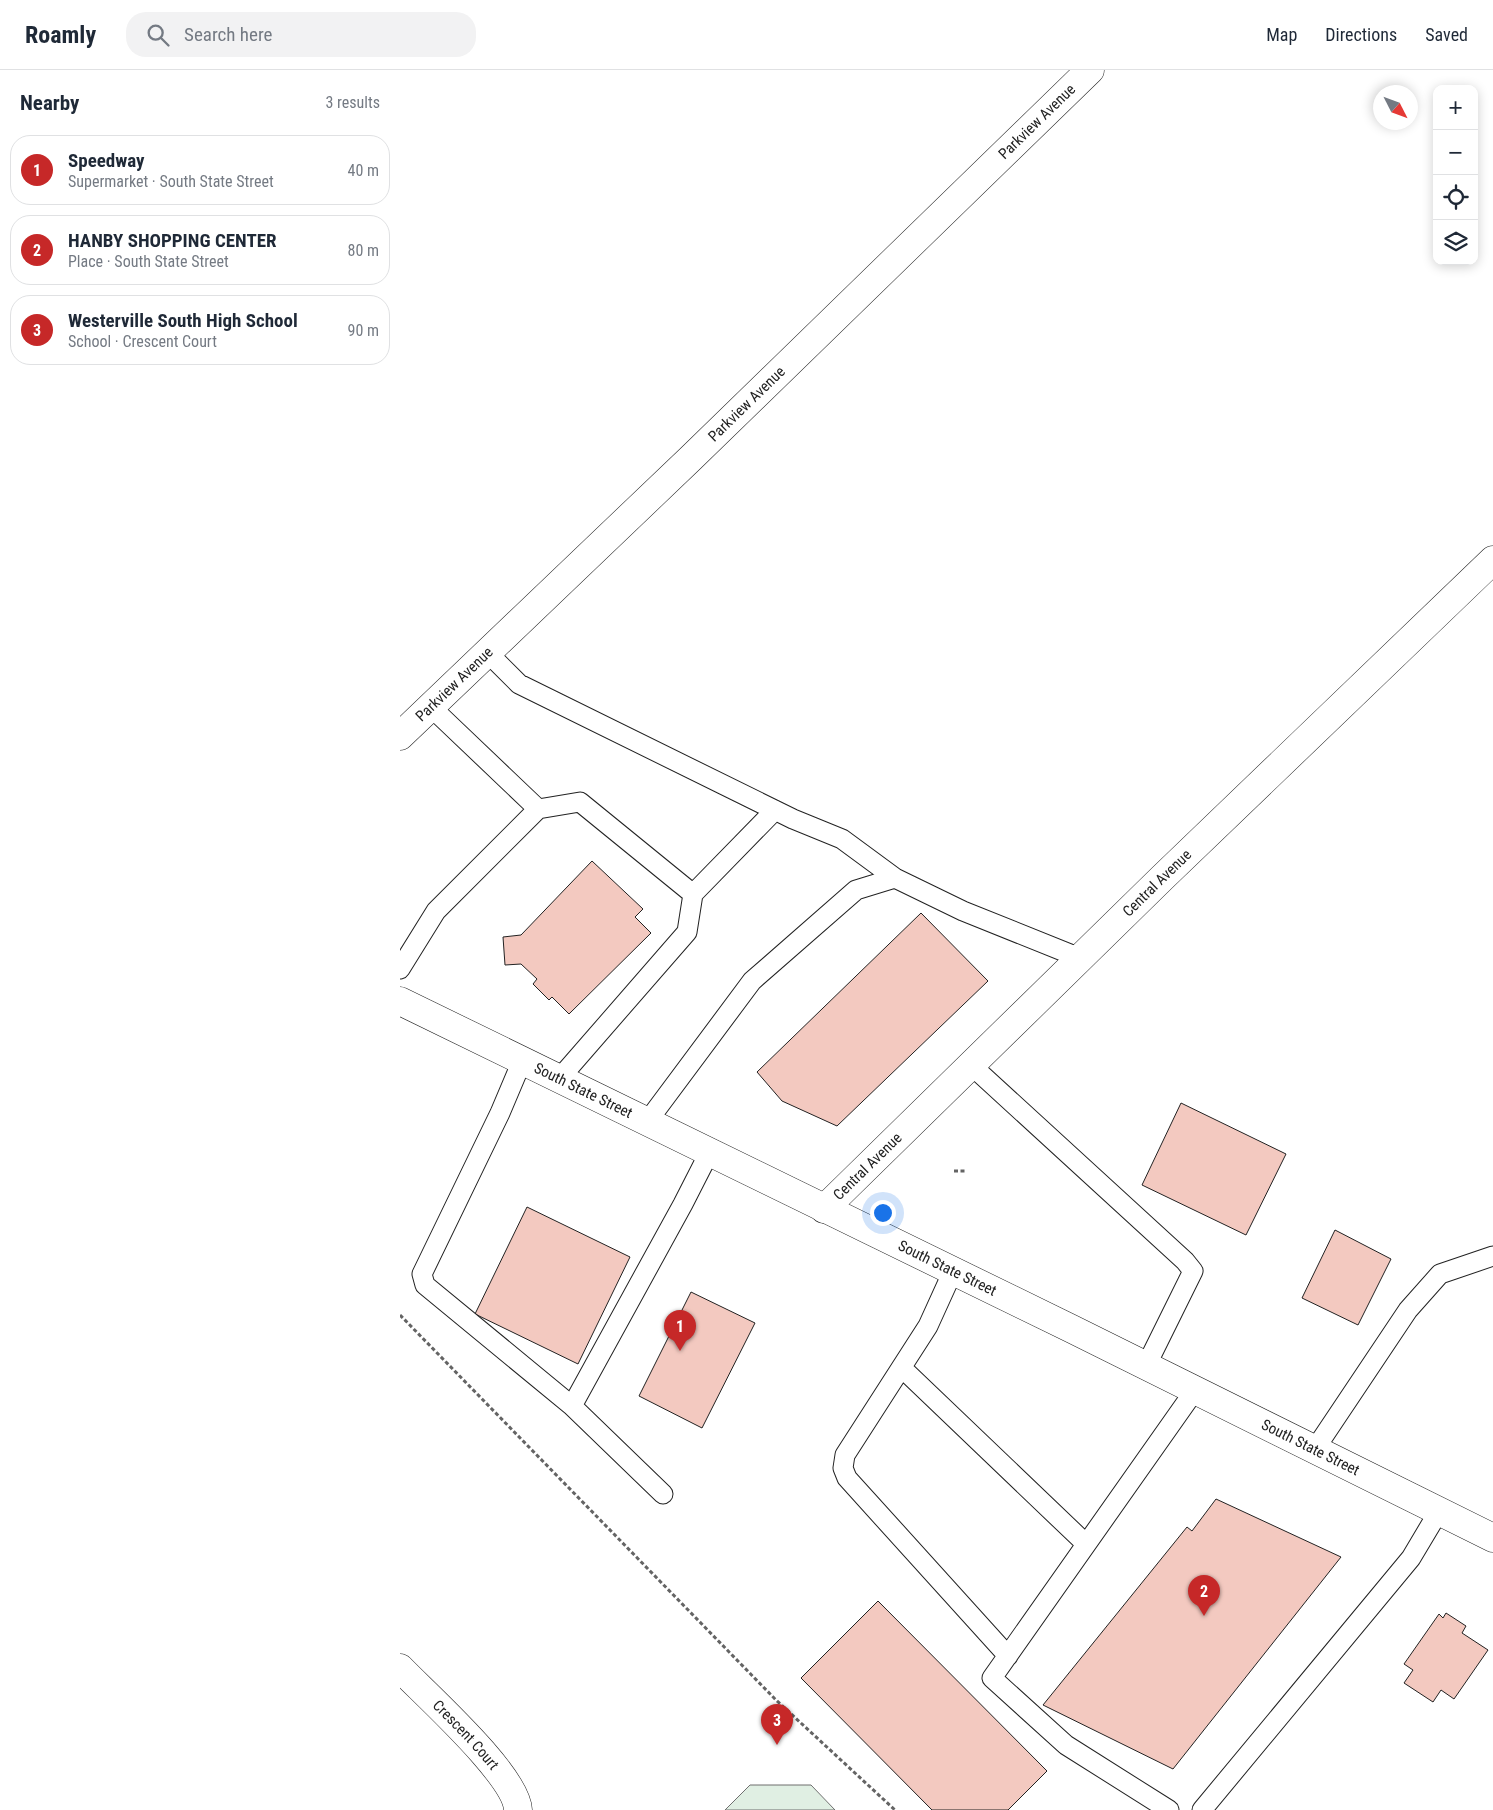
<!DOCTYPE html>
<html lang="en">
<head>
<meta charset="utf-8">
<style>
	body { margin:0; font-family:"Roboto Condensed",sans-serif; background:#f2f2f3; color:#1f2937 }
	.controls { position:absolute; right:15px; top:15px; display:grid; overflow:hidden; border-radius:10px; box-shadow:0 2px 12px #0003 }
	.controls button { width:45px; height:45px; display:grid; place-items:center; padding:0; border:0; border-bottom:1px solid #e0e1e3; background:#fff; color:#1f2937; font:25px sans-serif }
	.compass { position:absolute; left:973px; top:15px; width:45px; height:45px; border-radius:50%; background:#fff; box-shadow:0 2px 12px #0003; rotate:132deg }
	.you { position:absolute; left:482px; top:1142px; width:18px; height:18px; margin:-12px; border:4px solid #fff; border-radius:50%; background:#1a73e8; box-shadow:0 0 0 8px #1a73e833 }
	.badge { display:grid; place-items:center; width:32px; height:32px; border-radius:50%; background:#c62828; color:#fff; font-size:16px; font-weight:700 }
	.pin { position:absolute; translate:-50% -41px; filter:drop-shadow(0 1px 2px #0008) }
	.pin::after { content:''; position:absolute; top:26px; width:18px; height:15px; background:inherit; clip-path:polygon(0 0,100% 0,50% 100%) }
	.list { margin:0; padding:0; list-style:none }
	h2 { display:flex; justify-content:space-between; align-items:center; height:65px; margin:0; padding:0 20px; font-size:21px }
	h2 small { font-size:16px; font-weight:400; color:#747a83 }
	.list li { display:grid; grid-template-columns:32px 1fr auto; gap:15px; align-items:center; box-sizing:border-box; height:70px; margin:0 10px 10px; padding:0 10px; border:1px solid #e0e1e3; border-radius:20px }
	.list b { display:block; font-size:19px; white-space:nowrap }
	.list p { margin:0; font-size:16px; white-space:nowrap; color:#747a83 }
	.list em { font-size:16px; font-style:normal; color:#747a83 }
	.icon { flex:none; width:28px; height:28px; fill:none; stroke:currentColor; stroke-width:2; stroke-linecap:round; stroke-linejoin:round }
	.map { position:relative; flex:none; width:1093px; height:1740px; overflow:hidden }
	header { display:flex; align-items:center; gap:30px; box-sizing:border-box; height:70px; padding:0 25px; background:#fff; border-bottom:1px solid #e0e1e3 }
	header strong { font-size:24px }
	nav { display:flex; gap:28px; margin-inline-start:auto; font-size:18px }
	.search { width:350px; height:45px; background:#f2f2f3; display:flex; align-items:center; gap:12px; box-sizing:border-box; padding:0 18px; border-radius:20px; color:#747a83; font-size:19px }
	main { display:flex }
	aside { flex:1; background:#fff }
	.map>svg:first-child { display:block }
	.green { fill:#e0efe3; stroke:#6f6f6f }
	.building { fill:#f3c9c0; stroke:#222 }
	.lines { fill:none; stroke-linecap:round; stroke-linejoin:round }
	.lane-casing { stroke:#222; stroke-width:21 }
	.street-casing { stroke:#222; stroke-width:29 }
	.primary-casing { stroke:#222; stroke-width:29 }
	.path { stroke:#646464; stroke-width:3; stroke-dasharray:4 2.5; stroke-linecap:butt }
	.lane { stroke:#fff; stroke-width:19 }
	.street { stroke:#fff; stroke-width:28 }
	.primary { stroke:#fff; stroke-width:28 }
	.labels { text-anchor:middle; stroke-width:4; stroke-linejoin:round; paint-order:stroke }
	.street-label { font-size:15px; fill:#222; stroke:#fff }
</style>
</head>
<body>
<header>
<strong>Roamly</strong>
<div class="search"><svg class="icon" aria-label="search" viewBox="0 0 24 24"><circle cx="10" cy="10" r="6"/><path d="M15 15l6 6"/></svg>Search here</div>
<nav><a>Map</a><a>Directions</a><a>Saved</a></nav>
</header>
<main>
<aside>
<h2>Nearby<small>3 results</small></h2>
<ul class="list">
<li><span class="badge">1</span><div><b>Speedway</b><p>Supermarket · South State Street</p></div><em>40 m</em></li>
<li><span class="badge">2</span><div><b>HANBY SHOPPING CENTER</b><p>Place · South State Street</p></div><em>80 m</em></li>
<li><span class="badge">3</span><div><b>Westerville South High School</b><p>School · Crescent Court</p></div><em>90 m</em></li>
</ul>
</aside>
<div class="map">
<svg width="1093" height="1740" viewBox="0 0 1093 1740">
	<rect width="100%" height="100%" fill="#fff"/>
	<!-- green -->
	<path class="green" d="M350,1715H411L435,1740H325Z"/>
	<!-- building -->
	<path class="building" d="M192,791L243,839L235,847L251,863L169,944L152,927L149,930L133,914L137,909L121,894L105,895L103,867L121,865Z
		M521,843L588,911L437,1056L382,1031L357,1002Z
		M781,1033L886,1084L846,1165L742,1115Z
		M127,1137L230,1187L178,1294L75,1244Z
		M935,1160L991,1189L958,1255L902,1228Z
		M291,1222L355,1253L302,1358L239,1326Z
		M816,1429L941,1487L773,1699L643,1635L787,1457L792,1461Z
		M478,1531L647,1701L608,1740H532L401,1608Z
		M1046,1543L1066,1556L1062,1563L1088,1580L1054,1629L1041,1620L1033,1632L1004,1613L1013,1600L1004,1594L1039,1544L1043,1548Z"/>
	<g class="lines">
		<!-- lane casing -->
		<g class="lane-casing">
			<path id="lane" d="M87,582L119,614L393,749L442,769L495,808
				M138,739L180,732L293,824L287,862L159,1009
				M293,824L375,740
				M0,899L36,841L138,739L31,637
				M122,991L100,1043L22,1204L25,1215L172,1336
				M571,995L785,1191L793,1201L746,1296
				M247,1052L352,911L456,820L495,808L563,841L680,888
				M553,1201L528,1256L445,1385L443,1398L447,1408L608,1586
				M502,1298L686,1474
				M915,1379L1008,1240L1040,1204L1093,1186
				M263,1424L172,1336L283,1134L309,1083
				M769,1740L666,1675L592,1608L795,1320
				M802,1740L1011,1488L1039,1441"/>
		</g>
		<!-- street casing -->
		<g class="street-casing">
			<g id="street">
				<path id="s1" d="M0,666L291,388L690,0"/>
				<path id="s2" d="M424,1139L762,808L1093,490"/>
				<path id="s3" d="M0,1598C26,1625 117,1706 118,1740"/>
			</g>
		</g>
		<!-- primary casing -->
		<g class="primary-casing">
			<g id="primary">
				<path id="s4" d="M0,931L672,1259L1093,1468"/>
			</g>
		</g>
		<!-- path -->
		<path class="path" d="M554,1101H566
			M0,1245L376,1630L495,1740"/>
		<!-- lane -->
		<use href="#lane" class="lane"/>
		<!-- street -->
		<use href="#street" class="street"/>
		<!-- primary -->
		<use href="#primary" class="primary"/>
	</g>
	<g class="labels">
		<!-- street labels -->
		<g class="street-label">
			<text dy="5" stroke="none"><textPath href="#s1" startOffset="885">Parkview Avenue</textPath></text>
			<text dy="5" stroke="none"><textPath href="#s1" startOffset="480">Parkview Avenue</textPath></text>
			<text dy="5" stroke="none"><textPath href="#s1" startOffset="75">Parkview Avenue</textPath></text>
			<text dy="5" stroke="none"><textPath href="#s2" startOffset="466">Central Avenue</textPath></text>
			<text dy="5" stroke="none"><textPath href="#s4" startOffset="204">South State Street</textPath></text>
			<text dy="5" stroke="none"><textPath href="#s2" startOffset="61">Central Avenue</textPath></text>
			<text dy="5" stroke="none"><textPath href="#s4" startOffset="609">South State Street</textPath></text>
			<text dy="5" stroke="none"><textPath href="#s4" startOffset="1014">South State Street</textPath></text>
			<text dy="5" stroke="none"><textPath href="#s3" startOffset="94">Crescent Court</textPath></text>
		</g>
	</g>
</svg>
<div class="controls">
<button>+</button>
<button>−</button>
<button><svg class="icon" aria-label="locate" viewBox="0 0 24 24"><circle cx="12" cy="12" r="6"/><path d="M12 2v4M12 18v4M2 12h4M18 12h4"/></svg></button>
<button><svg class="icon" aria-label="layers" viewBox="0 0 24 24"><path d="M12 4l9 5-9 5-9-5zM3 14l9 5 9-5"/></svg></button>
</div>
<svg class="compass" viewBox="-18 -18 36 36"><path d="M0-13l5 13h-10z" fill="#e53935"/><path d="M0 13l5-13h-10z" fill="#747a83"/></svg>
<div class="you"></div>
<div class="pin badge" style="left:280px;top:1281px">1</div>
<div class="pin badge" style="left:804px;top:1546px">2</div>
<div class="pin badge" style="left:377px;top:1675px">3</div>
</div>
</main>
</body>
</html>
